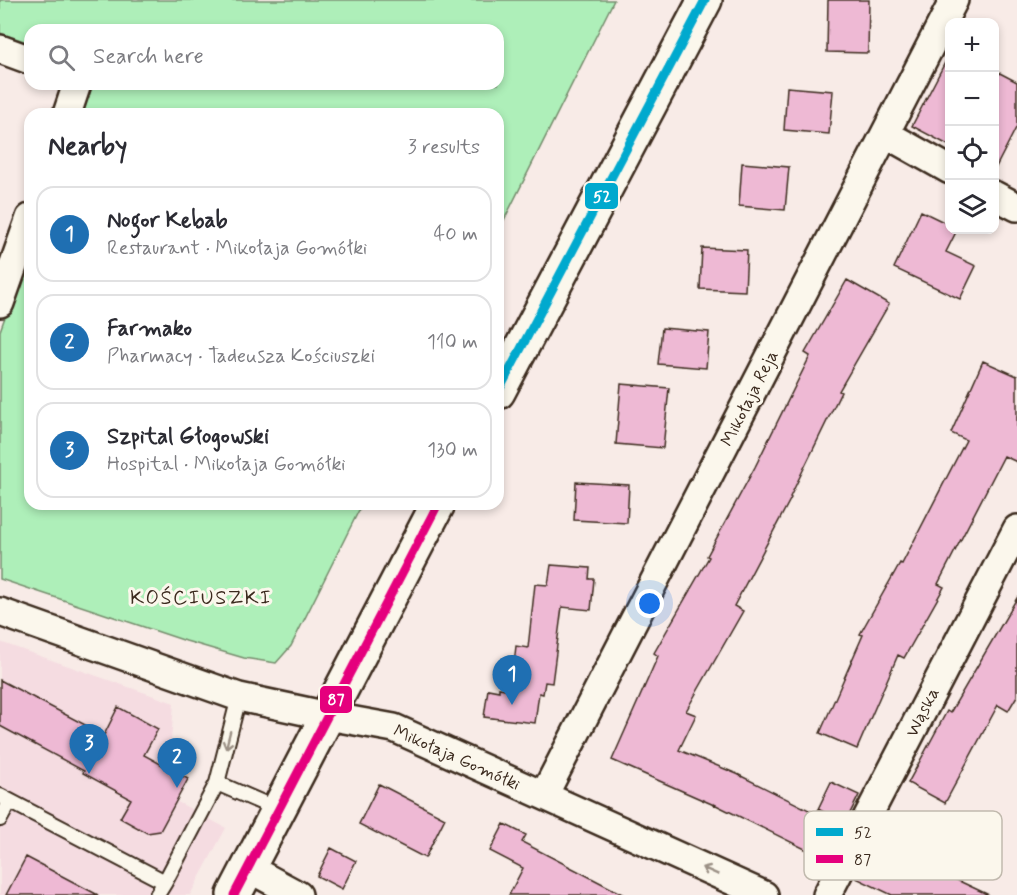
<!DOCTYPE html>
<html lang="en">
<head>
<meta charset="utf-8">
<style>
	body { margin:0; font-family:Mynerve,sans-serif; background:#f7f7f7; color:#2b2b33 }
	.controls { position:absolute; right:18px; top:18px; display:grid; overflow:hidden; border-radius:12px; box-shadow:0 3px 9px #0003 }
	.controls button { width:54px; height:54px; display:grid; place-items:center; padding:0; border:0; border-bottom:2px solid #e1e1e2; background:#fff; color:#2b2b33; font:30px sans-serif }
	.you { position:absolute; left:650px; top:604px; width:21px; height:21px; margin:-15px; border:4px solid #fff; border-radius:50%; background:#1a73e8; box-shadow:0 0 0 9px #1a73e833 }
	.badge { display:grid; place-items:center; width:39px; height:39px; border-radius:50%; background:#1f6fb2; color:#fff; font-size:20px; font-weight:700 }
	.pin { position:absolute; translate:-50% -50px; filter:drop-shadow(0 2px 3px #0008) }
	.pin::after { content:''; position:absolute; top:32px; width:21px; height:18px; background:inherit; clip-path:polygon(0 0,100% 0,50% 100%) }
	.list { margin:0; padding:0; list-style:none }
	h2 { display:flex; justify-content:space-between; align-items:center; height:78px; margin:0; padding:0 24px; font-size:26px }
	h2 small { font-size:20px; font-weight:400; color:#7c7c81 }
	.list li { display:grid; grid-template-columns:39px 1fr auto; gap:18px; align-items:center; box-sizing:border-box; height:96px; margin:0 12px 12px; padding:0 12px; border:2px solid #e1e1e2; border-radius:18px }
	.list b { display:block; font-size:22px; white-space:nowrap }
	.list p { margin:0; font-size:20px; white-space:nowrap; color:#7c7c81 }
	.list em { font-size:20px; font-style:normal; color:#7c7c81 }
	.icon { flex:none; width:33px; height:33px; fill:none; stroke:currentColor; stroke-width:2; stroke-linecap:round; stroke-linejoin:round }
	.map { position:relative; flex:none; width:1017px; height:895px; overflow:hidden }
	.search { position:absolute; background:#fff; box-shadow:0 3px 9px #0003; left:24px; top:24px; width:480px; height:66px; display:flex; align-items:center; gap:15px; box-sizing:border-box; padding:0 21px; border-radius:18px; color:#7c7c81; font-size:22px }
	.panel { position:absolute; background:#fff; box-shadow:0 3px 9px #0003; left:24px; top:108px; width:480px; height:402px; border-radius:18px }
	.map>svg:first-child { display:block }
	.built { fill:#f5dce1 }
	.green { fill:#aeefb9; stroke:#748c6c; stroke-width:1.5 }
	.building { fill:#eeb9d4; stroke:#3b2a1e; stroke-width:1.5 }
	.lines { fill:none; stroke-linecap:round; stroke-linejoin:round }
	.service-casing { stroke:#3b2a1e; stroke-width:18 }
	.minor-casing { stroke:#3b2a1e; stroke-width:32 }
	.tertiary-casing { stroke:#3b2a1e; stroke-width:38 }
	.service { stroke:#fbf7ec; stroke-width:14 }
	.minor { stroke:#fbf7ec; stroke-width:27 }
	.tertiary { stroke:#fbf7ec; stroke-width:33 }
	.bus-1-casing { stroke:#fbf7ec; stroke-width:14 }
	.bus-2-casing { stroke:#fbf7ec; stroke-width:14 }
	.bus-1 { stroke:#00a9ce; stroke-width:9 }
	.bus-2 { stroke:#e5007d; stroke-width:9 }
	.oneway { stroke:#9b9085 }
	.labels { text-anchor:middle; stroke-width:6; stroke-linejoin:round; paint-order:stroke }
	.street-label { font-size:18px; fill:#3b2a1e; stroke:#fbf7ec }
	.neighbourhood-label { font-size:20px; letter-spacing:1.5px; fill:#3b2a1e; stroke:#fbf7ec }
	.key { fill:#fbf7ec; stroke:#c1baae; stroke-width:1.5 }
	.key-label { font-size:16px; fill:#3b2a1e }
	.line-badge { stroke:#fbf7ec; stroke-width:2 }
	.badge-label { font-size:16px; text-anchor:middle; font-weight:bold; fill:#fff }
</style>
</head>
<body>
<div class="map">
<svg width="1017" height="895" viewBox="0 0 1017 895">
	<rect width="100%" height="100%" fill="#f8ebe7"/>
	<filter id="ink" filterUnits="userSpaceOnUse"><feTurbulence type="fractalNoise" baseFrequency=".0167" numOctaves="2"/><feDisplacementMap in="SourceGraphic" scale="12" xChannelSelector="R" yChannelSelector="G"/><feConvolveMatrix kernelMatrix="1 2 1 2 8 2 1 2 1" color-interpolation-filters="sRGB"/></filter>
	<g filter="url(#ink)">
		<!-- built -->
		<path class="built" d="M0,642L174,703L169,768L188,779L176,801L226,828L190,895H0Z"/>
		<!-- green -->
		<path class="green" d="M0,0H614L498,232V114H78L89,84H498V30H30V43L0,33Z
			M30,248V504H362L291,646L276,663L244,658L186,641L0,579V331Z"/>
		<!-- building -->
		<path class="building" d="M828,0H869L868,53L827,52Z
			M950,53V146L912,126Z
			M994,70L1017,82V126L995,169Z
			M787,87L833,91L829,134L784,130Z
			M742,163L789,167L785,210L739,206Z
			M921,211L950,225V230H957L946,252L976,266L960,299L894,268Z
			M702,248L747,250L745,291L700,289Z
			M847,280L889,304L839,391L841,392L790,497L791,498L734,606L743,611L686,711L696,715L679,750L737,774L823,817L807,850L714,804V805L612,760L658,656L654,653L709,557L707,556L755,467L810,356L805,353Z
			M662,328L709,332L706,368L658,364Z
			M983,361L1017,376V462L1004,456L938,584L944,587L904,658L898,655L857,749L820,733L863,635L860,634L900,563L902,564L966,440L951,433Z
			M621,384L669,388L663,448L616,444Z
			M576,482L629,485L627,523L574,520Z
			M551,565L590,568L589,579H594L591,610L562,607L552,683L545,682L543,694L539,693L535,723L484,717L488,689L499,691V688L511,690L516,646L528,648L535,584L548,585Z
			M1017,598V696L1008,711L998,705L945,803L908,783L947,711L950,713Z
			M0,680L104,735L118,707L158,729L144,755L188,779L160,831L147,833L120,818L131,799L83,773L84,771L0,726Z
			M831,782L859,795L845,823L818,809Z
			M379,784L445,818L425,858L359,824Z
			M504,824L526,835L522,842L624,895H509L523,868L490,851Z
			M874,841L912,859L989,895H892L856,878Z
			M331,848L356,861L342,889L317,876Z
			M26,857L98,895H6Z"/>
		<g class="lines">
			<!-- service casing -->
			<g class="service-casing">
				<path id="service" d="M217,783L239,697
					M0,796L165,882L217,783L279,810
					M0,819L10,801
					M157,895L165,882"/>
			</g>
			<!-- minor casing -->
			<g class="minor-casing">
				<path id="minor" d="M0,49L30,60
					M67,114L77,84
					M886,134L950,170
					M994,195L1017,207
					M0,303L30,218
					M0,612L239,697L328,716L394,728L764,895
					M544,795L954,0
					M248,868L298,895
					M827,895L1017,529"/>
			</g>
			<!-- tertiary casing -->
			<g class="tertiary-casing">
				<path id="tertiary" d="M498,392L705,0
					M234,895L438,504"/>
			</g>
			<!-- service -->
			<use href="#service" class="service"/>
			<!-- minor -->
			<use href="#minor" class="minor"/>
			<!-- tertiary -->
			<use href="#tertiary" class="tertiary"/>
			<!-- bus-1 casing -->
			<g class="bus-1-casing">
				<path id="bus-1" d="M498,392L705,0"/>
			</g>
			<!-- bus-2 casing -->
			<g class="bus-2-casing">
				<path id="bus-2" d="M234,895L438,504"/>
			</g>
			<!-- bus-1 -->
			<use href="#bus-1" class="bus-1"/>
			<!-- bus-2 -->
			<use href="#bus-2" class="bus-2"/>
		</g>
		<!-- one-way arrows -->
		<defs><path id="oneway-shaft" d="M-6 0H5M1.5-3L5.5 0L1.5 3" fill="none" stroke-width="1.6" stroke-linecap="round" stroke-linejoin="round" transform="scale(1.5)"/></defs>
		<g class="oneway">
			<use href="#oneway-shaft" transform="translate(228 740) rotate(104)"/>
			<use href="#oneway-shaft" transform="translate(710 871) rotate(-156)"/>
		</g>
	</g>
	<g class="labels">
		<!-- street labels -->
		<g class="street-label">
			<text transform="translate(749 398) rotate(-63)" y="6">Mikołaja Reja</text>
			<text transform="translate(922 712) rotate(-63)" y="6">Wąska</text>
			<text transform="translate(457 757) rotate(24)" y="6">Mikołaja Gomółki</text>
		</g>
		<!-- neighbourhood labels -->
		<g class="neighbourhood-label">
			<text x="201" y="604">KOŚCIUSZKI</text>
		</g>
	</g>
	<!-- legend -->
	<rect x="804" y="811" width="198" height="69" rx="9" class="key"/>
	<rect x="816" y="828" width="27" height="8" fill="#00a9ce"/>
	<rect x="816" y="855" width="27" height="8" fill="#e5007d"/>
	<g class="key-label">
		<text x="854" y="838">52</text>
		<text x="854" y="865">87</text>
	</g>
	<g class="line-badge">
		<rect x="584" y="182" width="35" height="28" rx="6" fill="#00a9ce"/>
		<rect x="319" y="685" width="34" height="29" rx="6" fill="#e5007d"/>
	</g>
	<g class="badge-label">
		<text x="602" y="202">52</text>
		<text x="336" y="705">87</text>
	</g>
</svg>
<div class="controls">
<button>+</button>
<button>−</button>
<button><svg class="icon" aria-label="locate" viewBox="0 0 24 24"><circle cx="12" cy="12" r="6"/><path d="M12 2v4M12 18v4M2 12h4M18 12h4"/></svg></button>
<button><svg class="icon" aria-label="layers" viewBox="0 0 24 24"><path d="M12 4l9 5-9 5-9-5zM3 14l9 5 9-5"/></svg></button>
</div>
<div class="you"></div>
<div class="pin badge" style="left:512px;top:705px">1</div>
<div class="pin badge" style="left:177px;top:788px">2</div>
<div class="pin badge" style="left:89px;top:774px">3</div>
<div class="search"><svg class="icon" aria-label="search" viewBox="0 0 24 24"><circle cx="10" cy="10" r="6"/><path d="M15 15l6 6"/></svg>Search here</div>
<section class="panel">
<h2>Nearby<small>3 results</small></h2>
<ul class="list">
<li><span class="badge">1</span><div><b>Nogor Kebab</b><p>Restaurant · Mikołaja Gomółki</p></div><em>40 m</em></li>
<li><span class="badge">2</span><div><b>Farmako</b><p>Pharmacy · Tadeusza Kościuszki</p></div><em>110 m</em></li>
<li><span class="badge">3</span><div><b>Szpital Głogowski</b><p>Hospital · Mikołaja Gomółki</p></div><em>130 m</em></li>
</ul>
</section>
</div>
</body>
</html>
